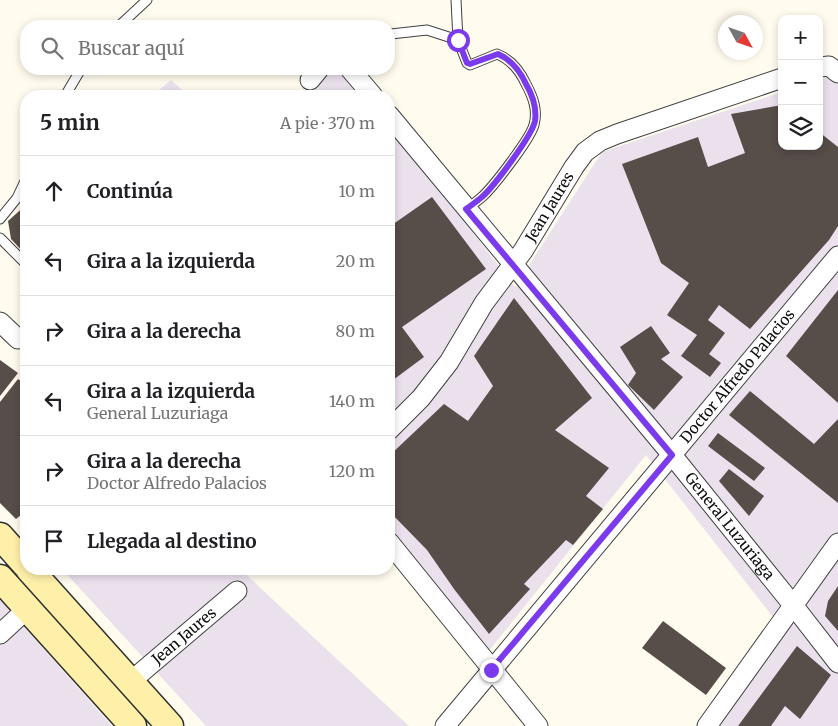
<!DOCTYPE html>
<html lang="es">
<head>
<meta charset="utf-8">
<style>
	body { margin:0; font-family:Merriweather,serif; background:#f2f2f2; color:#202124 }
	.controls { position:absolute; right:15px; top:15px; display:grid; overflow:hidden; border-radius:10px; box-shadow:0 2px 8px #0003 }
	.controls button { width:45px; height:45px; display:grid; place-items:center; padding:0; border:0; border-bottom:1px solid #e0e0e0; background:#fff; color:#202124; font:25px sans-serif }
	.compass { position:absolute; left:718px; top:15px; width:45px; height:45px; border-radius:50%; background:#fff; box-shadow:0 2px 8px #0003; rotate:130deg }
	.stop { position:absolute; width:15px; height:15px; margin:-11px; border:4px solid #7c3aed; border-radius:50%; background:#fff }
	.stop.end { background:#7c3aed; border-color:#fff; box-shadow:0 1px 5px #0008 }
	.list { margin:0; padding:0; list-style:none }
	h2 { display:flex; justify-content:space-between; align-items:center; height:65px; margin:0; padding:0 20px; font-size:21px }
	h2 small { font-size:16px; font-weight:400; color:#757577 }
	.list li { display:grid; grid-template-columns:32px 1fr auto; gap:15px; align-items:center; box-sizing:border-box; height:70px; padding:0 20px; border-top:1px solid #e0e0e0 }
	.list b { display:block; font-size:19px; white-space:nowrap }
	.list p { margin:0; font-size:16px; white-space:nowrap; color:#757577 }
	.list em { font-size:16px; font-style:normal; color:#757577 }
	.icon { flex:none; width:28px; height:28px; fill:none; stroke:currentColor; stroke-width:2; stroke-linecap:round; stroke-linejoin:round }
	.map { position:relative; flex:none; width:838px; height:726px; overflow:hidden }
	.search { position:absolute; background:#fff; box-shadow:0 2px 8px #0003; left:20px; top:20px; width:375px; height:55px; display:flex; align-items:center; gap:12px; box-sizing:border-box; padding:0 18px; border-radius:20px; color:#757577; font-size:19px }
	.panel { position:absolute; background:#fff; box-shadow:0 2px 8px #0003; left:20px; top:90px; width:375px; height:485px; border-radius:20px }
	.map>svg:first-child { display:block }
	.industrial { fill:#ebe1ed }
	.building { fill:#574d49 }
	.lines { fill:none; stroke-linecap:round; stroke-linejoin:round }
	.lane-casing { stroke:#404040; stroke-width:11 }
	.street-casing { stroke:#404040; stroke-width:21 }
	.secondary-casing { stroke:#2f2f2f; stroke-width:29 }
	.lane { stroke:#fff; stroke-width:9 }
	.street { stroke:#fff; stroke-width:19 }
	.secondary { stroke:#fff0a9; stroke-width:26 }
	.route { stroke:#7c3aed; stroke-width:6 }
	.labels { text-anchor:middle; stroke-width:5; stroke-linejoin:round; paint-order:stroke }
	.street-label { font-size:15px; fill:#0d0d0d; stroke:#fff }
</style>
</head>
<body>
<div class="map">
<svg width="838" height="726" viewBox="0 0 838 726">
	<rect width="100%" height="100%" fill="#fffbee"/>
	<!-- industrial -->
	<path class="industrial" d="M329,69H346L367,96H303Z
		M838,73V726H720L784,631L646,455L484,657L389,548V124L515,287L602,152L782,92V146H819V79Z
		M171,80L189,96H152Z
		M62,569H240L409,726H206Z
		M0,600L112,726H0Z"/>
	<!-- building -->
	<path class="building" d="M782,105V146H819V132L838,147V226L829,240L750,329L719,305L708,320L725,333L709,354L721,363L710,377L681,356L697,335L667,315L689,283L661,263L622,164L698,137L708,167L745,153L731,114Z
		M432,197L486,269L402,327L424,357L389,383V227Z
		M26,205V255L11,239L8,221Z
		M838,290V403L786,356Z
		M514,298L592,398L555,430L609,468L586,496L603,509L573,545L566,540L524,584L530,589L489,634L454,589L427,550L389,511V456L444,404L468,421L493,386L474,356Z
		M651,326L670,353L661,359L683,377L654,410L628,385L636,373L620,347Z
		M0,360L18,373L0,396Z
		M18,379L26,385V511L16,519L0,503V402Z
		M750,391L814,444L838,419V503L729,415Z
		M718,433L765,468L754,481L708,446Z
		M729,469L764,496L749,516L719,481Z
		M838,586V631L825,616L828,601Z
		M663,621L726,668L706,695L642,648Z
		M797,646L831,675L800,719L785,706L771,726H738Z"/>
	<g class="lines">
		<!-- lane casing -->
		<g class="lane-casing">
			<path id="lane" d="M456,0L458,40
				M119,26L147,0
				M391,34L427,30L458,40L467,63L470,65L497,54C512,60 520,71 526,84C533,97 538,110 534,125C530,139 494,186 482,197C477,201 472,205 467,209
				M65,96L81,69
				M0,219L17,198L26,179
				M0,238L26,264
				M26,330L18,339L26,348"/>
		</g>
		<!-- street casing -->
		<g class="street-casing">
			<g id="street">
				<path d="M819,67L829,66L838,73"/>
				<path d="M350,69L373,96"/>
				<path d="M310,80L319,69"/>
				<path id="s1" d="M389,115L672,455L793,605L838,663"/>
				<path d="M0,322L18,339"/>
				<path id="s2" d="M389,430L421,398L449,362L484,303L523,251L574,167L585,152L600,141L617,134L782,78"/>
				<path d="M389,542L538,726"/>
				<path d="M0,634L27,609"/>
				<path id="s3" d="M130,682L237,591"/>
				<path id="s4" d="M445,726L838,256"/>
				<path d="M707,726L838,543"/>
			</g>
		</g>
		<!-- secondary casing -->
		<g class="secondary-casing">
			<path id="secondary" d="M0,536L26,565
				M29,569L170,726
				M0,578L133,726"/>
		</g>
		<!-- lane -->
		<use href="#lane" class="lane"/>
		<!-- street -->
		<use href="#street" class="street"/>
		<!-- secondary -->
		<use href="#secondary" class="secondary"/>
	</g>
	<g class="lines">
		<!-- route -->
		<path class="route" d="M458,40L467,63L470,64L498,54C512,60 520,71 526,84C533,96 537,107 535,121C532,136 494,186 482,197C477,201 472,205 466,209L672,455L491,670"/>
	</g>
	<g class="labels">
		<!-- street labels -->
		<g class="street-label">
			<text dy="5" stroke="none"><textPath href="#s2" startOffset="276">Jean Jaures</textPath></text>
			<text dy="5" stroke="none"><textPath href="#s4" startOffset="456">Doctor Alfredo Palacios</textPath></text>
			<text dy="5" stroke="none"><textPath href="#s1" startOffset="534">General Luzuriaga</textPath></text>
			<text dy="5" stroke="none"><textPath href="#s3" startOffset="71">Jean Jaures</textPath></text>
		</g>
	</g>
</svg>
<div class="controls">
<button>+</button>
<button>−</button>
<button><svg class="icon" aria-label="layers" viewBox="0 0 24 24"><path d="M12 4l9 5-9 5-9-5zM3 14l9 5 9-5"/></svg></button>
</div>
<svg class="compass" viewBox="-18 -18 36 36"><path d="M0-13l5 13h-10z" fill="#e53935"/><path d="M0 13l5-13h-10z" fill="#757577"/></svg>
<div class="stop" style="left:458px;top:40px"></div>
<div class="stop end" style="left:491px;top:670px"></div>
<div class="search"><svg class="icon" aria-label="search" viewBox="0 0 24 24"><circle cx="10" cy="10" r="6"/><path d="M15 15l6 6"/></svg>Buscar aquí</div>
<section class="panel">
<h2>5 min<small>A pie · 370 m</small></h2>
<ul class="list">
<li><svg class="icon" aria-label="ahead" viewBox="0 0 24 24"><path d="M12 20V5M6 11l6-6 6 6"/></svg><div><b>Continúa</b></div><em>10 m</em></li>
<li><svg class="icon" aria-label="left" viewBox="0 0 24 24"><path d="M17 20v-9H6M10 6l-5 5 5 5"/></svg><div><b>Gira a la izquierda</b></div><em>20 m</em></li>
<li><svg class="icon" aria-label="right" viewBox="0 0 24 24"><path d="M7 20v-9h11M14 6l5 5-5 5"/></svg><div><b>Gira a la derecha</b></div><em>80 m</em></li>
<li><svg class="icon" aria-label="left" viewBox="0 0 24 24"><path d="M17 20v-9H6M10 6l-5 5 5 5"/></svg><div><b>Gira a la izquierda</b><p>General Luzuriaga</p></div><em>140 m</em></li>
<li><svg class="icon" aria-label="right" viewBox="0 0 24 24"><path d="M7 20v-9h11M14 6l5 5-5 5"/></svg><div><b>Gira a la derecha</b><p>Doctor Alfredo Palacios</p></div><em>120 m</em></li>
<li><svg class="icon" aria-label="arrive" viewBox="0 0 24 24"><path d="M6 21V4h12l-3 4 3 4H6"/></svg><div><b>Llegada al destino</b></div></li>
</ul>
</section>
</div>
</body>
</html>
